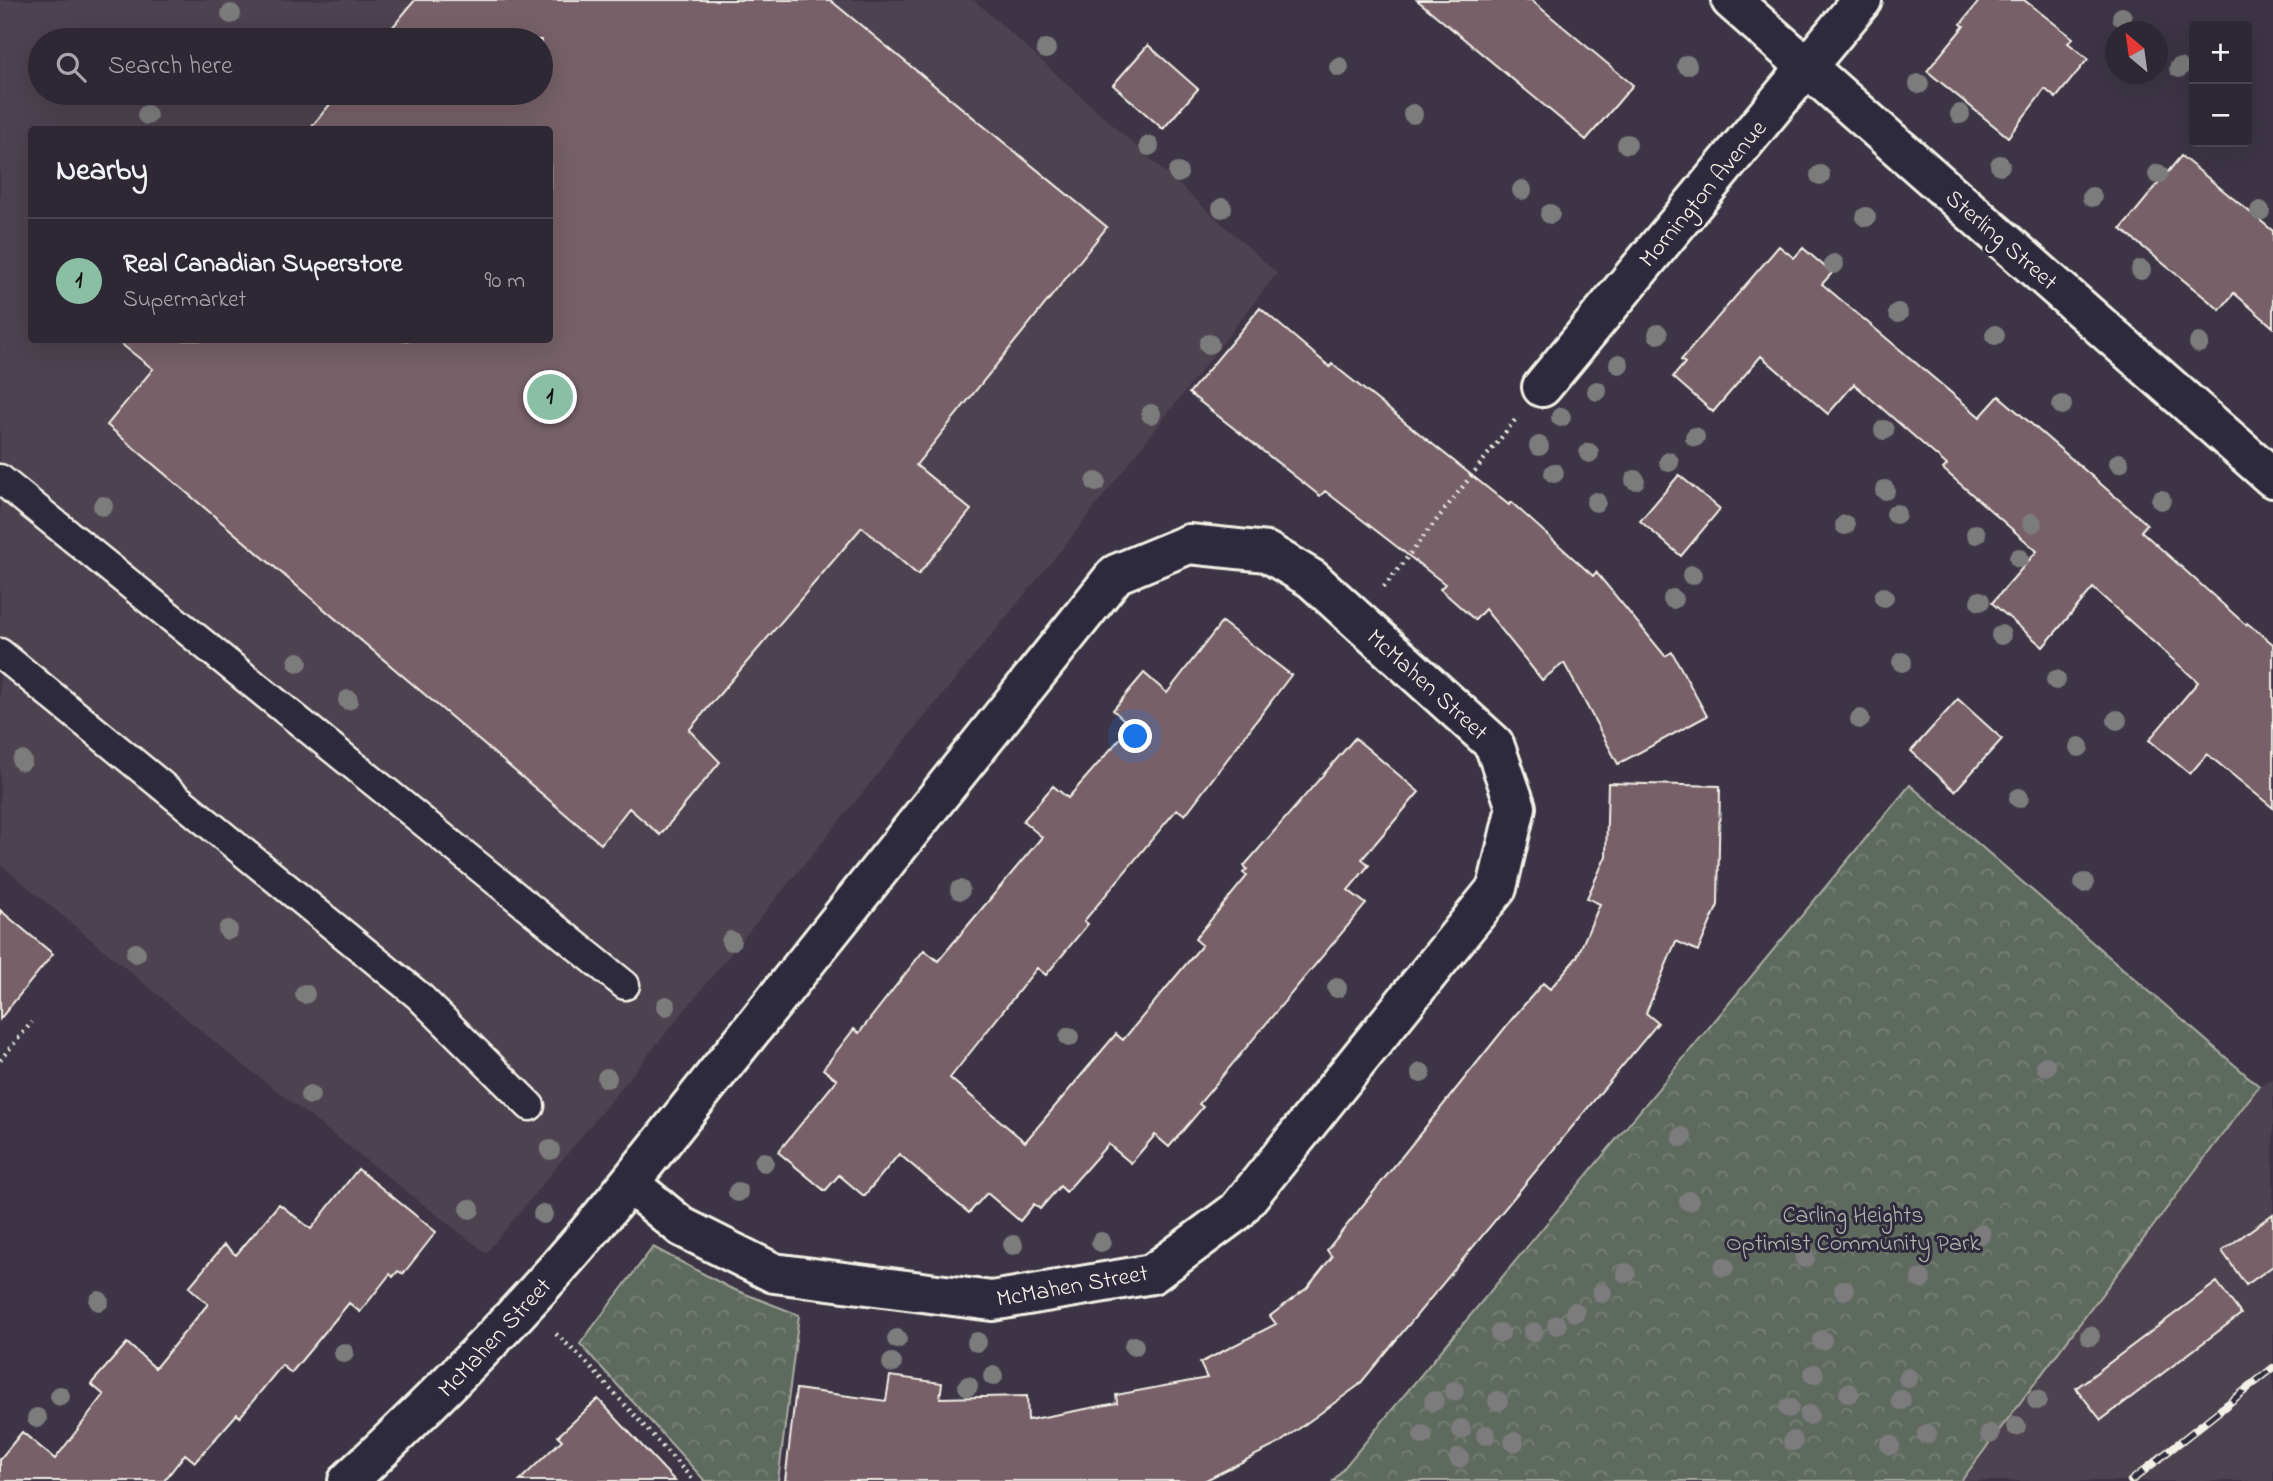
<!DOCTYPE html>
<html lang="en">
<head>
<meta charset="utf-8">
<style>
	body { margin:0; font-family:"Indie Flower",sans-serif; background:#36303c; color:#f1f3f6 }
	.controls { position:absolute; right:21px; top:21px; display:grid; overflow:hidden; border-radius:7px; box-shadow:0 7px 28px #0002 }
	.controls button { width:63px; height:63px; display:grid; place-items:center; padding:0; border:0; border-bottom:2px solid #49444f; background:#2e2834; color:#f1f3f6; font:35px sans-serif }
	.compass { position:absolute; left:2105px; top:21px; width:63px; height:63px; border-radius:50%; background:#2e2834; box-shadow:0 7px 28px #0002; rotate:331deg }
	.you { position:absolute; left:1136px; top:737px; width:24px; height:24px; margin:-18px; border:5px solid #fff; border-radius:50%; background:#1a73e8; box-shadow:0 0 0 10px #1a73e833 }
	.badge { display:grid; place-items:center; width:46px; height:46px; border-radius:50%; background:#8abfa5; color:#111; font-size:23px; font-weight:700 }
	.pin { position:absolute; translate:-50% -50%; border:4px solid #fff; box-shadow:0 2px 7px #0006 }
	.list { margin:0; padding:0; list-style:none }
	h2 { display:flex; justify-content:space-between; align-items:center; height:91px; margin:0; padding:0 28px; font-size:30px }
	h2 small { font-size:23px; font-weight:400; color:#a7a6ac }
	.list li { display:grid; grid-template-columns:46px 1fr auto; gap:21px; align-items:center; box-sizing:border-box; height:126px; padding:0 28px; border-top:2px solid #49444f }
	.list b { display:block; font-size:26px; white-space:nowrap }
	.list p { margin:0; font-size:23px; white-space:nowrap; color:#a7a6ac }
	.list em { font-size:23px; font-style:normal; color:#a7a6ac }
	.icon { flex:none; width:38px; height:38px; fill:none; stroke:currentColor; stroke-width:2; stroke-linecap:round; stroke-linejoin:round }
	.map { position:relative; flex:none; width:2273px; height:1481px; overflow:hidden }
	.search { position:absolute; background:#2e2834; box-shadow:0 7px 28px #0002; left:28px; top:28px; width:525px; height:77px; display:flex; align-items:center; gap:18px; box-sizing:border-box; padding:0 24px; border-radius:38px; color:#a7a6ac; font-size:26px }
	.panel { position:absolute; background:#2e2834; box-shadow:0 7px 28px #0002; left:28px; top:126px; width:525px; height:217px; border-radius:7px }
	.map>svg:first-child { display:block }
	.built { fill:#4e424f; fill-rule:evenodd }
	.park { fill:url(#park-crowns); stroke:#aaaea3; stroke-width:2 }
	.building { fill:#776067; stroke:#f4f1e8; stroke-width:2 }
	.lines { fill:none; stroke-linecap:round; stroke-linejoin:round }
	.service-casing { stroke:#f4f1e8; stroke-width:33 }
	.minor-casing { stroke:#f4f1e8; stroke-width:44 }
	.path { stroke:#f4f1e8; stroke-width:4.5; stroke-dasharray:2 5; stroke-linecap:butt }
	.service { stroke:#2f2a3d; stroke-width:28 }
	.minor { stroke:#2f2a3d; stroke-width:38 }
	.rail-casing { stroke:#f4f1e8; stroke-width:8 }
	.rail { stroke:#2f2a3d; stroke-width:5; stroke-dasharray:16; stroke-linecap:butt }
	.tree { fill:#7d7b7d }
	.labels { text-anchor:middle; stroke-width:6; stroke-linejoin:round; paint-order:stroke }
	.street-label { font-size:24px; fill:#f4f1e8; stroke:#2f2a3d }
	.park-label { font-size:24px; fill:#b1b4aa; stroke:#2f2a3d }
</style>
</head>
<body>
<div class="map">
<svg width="2273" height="1481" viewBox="0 0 2273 1481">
	<defs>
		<pattern id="park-crowns" width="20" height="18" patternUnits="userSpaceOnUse" patternTransform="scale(1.75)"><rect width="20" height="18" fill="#5f6a5e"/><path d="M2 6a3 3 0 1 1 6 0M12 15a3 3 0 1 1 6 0" fill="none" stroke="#778075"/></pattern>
	</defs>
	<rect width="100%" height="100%" fill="#3d3545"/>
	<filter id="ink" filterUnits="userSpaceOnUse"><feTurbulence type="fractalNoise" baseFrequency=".0143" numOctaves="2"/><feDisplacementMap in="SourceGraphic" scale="14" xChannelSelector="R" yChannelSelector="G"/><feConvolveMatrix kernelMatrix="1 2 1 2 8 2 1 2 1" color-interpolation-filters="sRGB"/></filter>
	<g filter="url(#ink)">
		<!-- built -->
		<path class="built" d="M0,0H974L1277,273L1070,539L486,1253L228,1053L0,864ZM40,40H541V93H40ZM32,130H550V340H32Z
			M2273,1079V1481H1961L2259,1086Z"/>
		<!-- park -->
		<path class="park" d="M1910,785L2259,1086L1961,1481H1333Z
			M653,1247L730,1288L799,1315L778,1481H705L580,1344Z"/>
		<!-- building -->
		<path class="building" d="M415,0H830L1107,227L916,465L971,510L918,575L862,527L689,730L720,762L660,835L629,808L601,844L107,425L153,369L116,340H550V130H309L339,93H541V40H382Z
			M1417,0H1531L1633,85L1586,140Z
			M1980,0H2024L2073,38L2068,43L2088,59L2056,98L2045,89L2008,137L1927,71L1964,26L1961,24Z
			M1148,45L1198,89L1163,129L1113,85Z
			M2181,156L2273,231V327L2234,293L2220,310L2121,229Z
			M1779,246L1794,258L1803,248L1832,273L1822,284L1980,417L1999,396L2147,524L2141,531L2246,625L2247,623L2273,644V808L2207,754L2190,774L2149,740L2198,682L2093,588L2043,647L1992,603L2037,551L1943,469L1947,465L1854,384L1828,414L1761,356L1713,412L1673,377L1685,363L1681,360Z
			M1260,308L1330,367L1332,364L1509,505L1511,502L1593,576L1596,572L1665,656L1672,652L1707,716L1618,764L1564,663L1542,680L1485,609L1475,620L1440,589L1445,584L1325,491L1320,496L1189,393Z
			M1679,475L1720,509L1681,556L1640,521Z
			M1222,622L1291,675L1185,815L1177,809L1084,921L1088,924L1046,975L1037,968L950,1078L1025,1142L1116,1034L1123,1040L1202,945L1195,939L1247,876L1243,873L1247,869L1244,866L1355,738L1419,792L1362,859L1369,865L1348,890L1366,904L1199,1104L1203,1107L1169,1147L1155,1135L1131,1163L1108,1144L1066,1192L1060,1186L1040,1209L1034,1204L1020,1221L987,1193L969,1213L899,1154L864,1196L839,1175L825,1191L778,1152L837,1080L823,1069L854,1029L859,1033L924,950L938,961L1042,837L1023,821L1053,786L1068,798L1131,726L1113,710L1144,673L1167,693Z
			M1958,699L2002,739L1955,791L1911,751Z
			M1608,783L1720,786L1718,905L1698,951L1676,941L1646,1013L1658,1023L1359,1385L1278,1444L1204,1481H785L796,1389L886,1401L890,1376L942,1383L940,1398L1027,1396L1028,1420L1117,1403L1116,1395L1207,1378L1200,1363L1276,1324L1270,1316L1307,1288L1332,1257L1327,1250L1512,1019L1543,983L1550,989L1577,957L1600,904L1587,898L1606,856Z
			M0,910L53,954L0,1019Z
			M358,1169L436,1232L403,1274L398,1271L393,1277L390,1274L360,1312L349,1303L291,1373L282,1365L240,1417L237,1414L195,1462L185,1454L164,1481H0V1459L22,1432L55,1459L104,1395L91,1384L127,1343L155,1368L208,1304L189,1287L224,1245L236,1255L279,1204L311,1229Z
			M2273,1214V1266L2246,1285L2222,1251Z
			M2217,1282L2241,1314L2101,1420L2076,1388Z
			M598,1399L675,1481H519L562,1440L558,1436Z"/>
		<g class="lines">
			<!-- service casing -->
			<g class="service-casing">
				<path id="service" d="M0,479L625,985
					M0,653L419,996L530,1106"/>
			</g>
			<!-- minor casing -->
			<g class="minor-casing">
				<path id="minor" d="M1731,0L2273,478
					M1542,387L1862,0
					M348,1481C448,1387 544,1290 629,1183L1116,574L1189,544L1267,552L1312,579L1494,744L1516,807L1497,888L1237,1211L1152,1274L992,1301L774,1273L682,1227L629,1183"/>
			</g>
			<!-- path -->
			<path class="path" d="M1384,587L1515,420
				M0,1060L32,1022
				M556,1334L583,1359L694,1481"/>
			<!-- service -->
			<use href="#service" class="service"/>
			<!-- minor -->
			<use href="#minor" class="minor"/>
			<!-- rail casing -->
			<g class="rail-casing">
				<path id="rail" d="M2131,1481L2273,1368"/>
			</g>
			<!-- rail -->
			<use href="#rail" class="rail"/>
		</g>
		<!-- trees -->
		<g class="tree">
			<circle cx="231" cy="14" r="10"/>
			<circle cx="2122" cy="17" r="10"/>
			<circle cx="1046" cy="49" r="10"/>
			<circle cx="1687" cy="65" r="10"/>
			<circle cx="1339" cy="67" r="10"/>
			<circle cx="2179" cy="68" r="10"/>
			<circle cx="1919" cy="84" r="10"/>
			<circle cx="1413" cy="114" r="10"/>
			<circle cx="1960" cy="114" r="10"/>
			<circle cx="147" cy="115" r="10"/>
			<circle cx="1627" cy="144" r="10"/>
			<circle cx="1149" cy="146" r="10"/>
			<circle cx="2000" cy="165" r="10"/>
			<circle cx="1178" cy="173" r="10"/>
			<circle cx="2158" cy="174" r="10"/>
			<circle cx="1820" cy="175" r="10"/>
			<circle cx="1522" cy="190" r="10"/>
			<circle cx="2092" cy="197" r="10"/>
			<circle cx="1222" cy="208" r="10"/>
			<circle cx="2260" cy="211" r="10"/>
			<circle cx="1550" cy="214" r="10"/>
			<circle cx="1866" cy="217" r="10"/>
			<circle cx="1834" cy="264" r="10"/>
			<circle cx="2141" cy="270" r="10"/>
			<circle cx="1898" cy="313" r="10"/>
			<circle cx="1658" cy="334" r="10"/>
			<circle cx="1995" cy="335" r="10"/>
			<circle cx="2199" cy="343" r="10"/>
			<circle cx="1209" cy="344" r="10"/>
			<circle cx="1619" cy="364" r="10"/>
			<circle cx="1597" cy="391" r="10"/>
			<circle cx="2062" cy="405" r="10"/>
			<circle cx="1151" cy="414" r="10"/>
			<circle cx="1561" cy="417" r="10"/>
			<circle cx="1884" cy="430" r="10"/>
			<circle cx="1695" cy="437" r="10"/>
			<circle cx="1539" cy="446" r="10"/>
			<circle cx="1589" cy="453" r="10"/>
			<circle cx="1669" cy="462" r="10"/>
			<circle cx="2119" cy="463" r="10"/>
			<circle cx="1554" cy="473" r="10"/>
			<circle cx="1635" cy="480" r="10"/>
			<circle cx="1096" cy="482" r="10"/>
			<circle cx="1885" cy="490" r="10"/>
			<circle cx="2161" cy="500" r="10"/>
			<circle cx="1596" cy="502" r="10"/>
			<circle cx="103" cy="506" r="10"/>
			<circle cx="1896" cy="514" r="10"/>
			<circle cx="2032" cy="523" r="10"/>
			<circle cx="1845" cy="525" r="10"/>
			<circle cx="1976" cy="534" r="10"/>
			<circle cx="2019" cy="558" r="10"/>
			<circle cx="1692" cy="575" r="10"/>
			<circle cx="1884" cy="597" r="10"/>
			<circle cx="1673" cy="599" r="10"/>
			<circle cx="1980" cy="601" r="10"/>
			<circle cx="2001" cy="635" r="10"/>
			<circle cx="298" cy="662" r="10"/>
			<circle cx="1902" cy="662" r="10"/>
			<circle cx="2056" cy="680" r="10"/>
			<circle cx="348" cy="700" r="10"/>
			<circle cx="1860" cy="719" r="10"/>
			<circle cx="2117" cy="720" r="10"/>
			<circle cx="2079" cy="747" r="10"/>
			<circle cx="22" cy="761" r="10"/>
			<circle cx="2019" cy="798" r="10"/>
			<circle cx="2084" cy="883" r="10"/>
			<circle cx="960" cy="890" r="10"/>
			<circle cx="228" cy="930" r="10"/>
			<circle cx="731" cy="941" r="10"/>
			<circle cx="136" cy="953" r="10"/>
			<circle cx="1337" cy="988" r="10"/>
			<circle cx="305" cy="994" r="10"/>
			<circle cx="666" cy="1006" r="10"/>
			<circle cx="1069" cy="1037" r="10"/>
			<circle cx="2046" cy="1066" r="10"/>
			<circle cx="1421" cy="1073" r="10"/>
			<circle cx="607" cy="1078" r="10"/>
			<circle cx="310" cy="1095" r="10"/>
			<circle cx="1682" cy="1137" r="10"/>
			<circle cx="550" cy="1150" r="10"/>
			<circle cx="764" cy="1162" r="10"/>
			<circle cx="738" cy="1192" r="10"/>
			<circle cx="1689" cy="1201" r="10"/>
			<circle cx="470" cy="1209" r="10"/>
			<circle cx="543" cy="1214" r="10"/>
			<circle cx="1981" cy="1234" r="10"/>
			<circle cx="1101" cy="1242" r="10"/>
			<circle cx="1013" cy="1245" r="10"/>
			<circle cx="1805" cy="1258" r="10"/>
			<circle cx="1724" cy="1267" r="10"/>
			<circle cx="1626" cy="1273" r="10"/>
			<circle cx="1921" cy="1279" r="10"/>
			<circle cx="1844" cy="1290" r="10"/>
			<circle cx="1602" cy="1293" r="10"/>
			<circle cx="99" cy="1301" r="10"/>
			<circle cx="1575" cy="1312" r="10"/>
			<circle cx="1557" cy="1325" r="10"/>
			<circle cx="1533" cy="1332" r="10"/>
			<circle cx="1500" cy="1333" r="10"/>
			<circle cx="2090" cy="1336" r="10"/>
			<circle cx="897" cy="1339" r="10"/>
			<circle cx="1822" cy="1340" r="10"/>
			<circle cx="977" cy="1342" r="10"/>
			<circle cx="1134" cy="1346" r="10"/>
			<circle cx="344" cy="1353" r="10"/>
			<circle cx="892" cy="1363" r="10"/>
			<circle cx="1814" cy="1374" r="10"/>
			<circle cx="993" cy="1376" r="10"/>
			<circle cx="1908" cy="1378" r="10"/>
			<circle cx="968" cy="1386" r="10"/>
			<circle cx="1454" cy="1391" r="10"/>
			<circle cx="1849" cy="1393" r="10"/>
			<circle cx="60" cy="1396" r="10"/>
			<circle cx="1901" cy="1400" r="10"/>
			<circle cx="2037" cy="1400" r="10"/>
			<circle cx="1434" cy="1401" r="10"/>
			<circle cx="1498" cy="1401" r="10"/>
			<circle cx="1789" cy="1408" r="10"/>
			<circle cx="1809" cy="1415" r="10"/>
			<circle cx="37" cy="1418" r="10"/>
			<circle cx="2016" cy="1426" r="10"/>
			<circle cx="1461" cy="1429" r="10"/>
			<circle cx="1927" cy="1434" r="10"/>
			<circle cx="1990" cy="1434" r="10"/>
			<circle cx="1423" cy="1435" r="10"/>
			<circle cx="1486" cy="1435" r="10"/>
			<circle cx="1793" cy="1441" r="10"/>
			<circle cx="1514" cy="1442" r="10"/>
			<circle cx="1890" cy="1445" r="10"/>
			<circle cx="1459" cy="1458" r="10"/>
		</g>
	</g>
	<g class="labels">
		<!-- street labels -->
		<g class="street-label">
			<text transform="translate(1702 193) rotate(-50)" y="8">Mornington Avenue</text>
			<text transform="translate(2002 239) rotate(41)" y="8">Sterling Street</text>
			<text transform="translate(1428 684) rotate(42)" y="8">McMahen Street</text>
			<text transform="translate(1072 1285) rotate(-10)" y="8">McMahen Street</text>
			<text transform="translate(494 1337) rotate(-47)" y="8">McMahen Street</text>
		</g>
		<!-- park labels -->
		<g class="park-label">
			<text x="1853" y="1222">Carling Heights<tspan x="1853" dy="28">Optimist Community Park</tspan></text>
		</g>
	</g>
</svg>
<div class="controls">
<button>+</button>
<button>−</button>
</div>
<svg class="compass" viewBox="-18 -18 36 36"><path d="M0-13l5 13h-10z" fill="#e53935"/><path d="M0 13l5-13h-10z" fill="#a7a6ac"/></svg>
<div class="you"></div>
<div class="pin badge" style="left:550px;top:397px">1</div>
<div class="search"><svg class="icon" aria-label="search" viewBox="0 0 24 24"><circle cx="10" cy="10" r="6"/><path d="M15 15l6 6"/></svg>Search here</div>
<section class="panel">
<h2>Nearby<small></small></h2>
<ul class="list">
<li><span class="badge">1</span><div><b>Real Canadian Superstore</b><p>Supermarket</p></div><em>90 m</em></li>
</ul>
</section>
</div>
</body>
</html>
